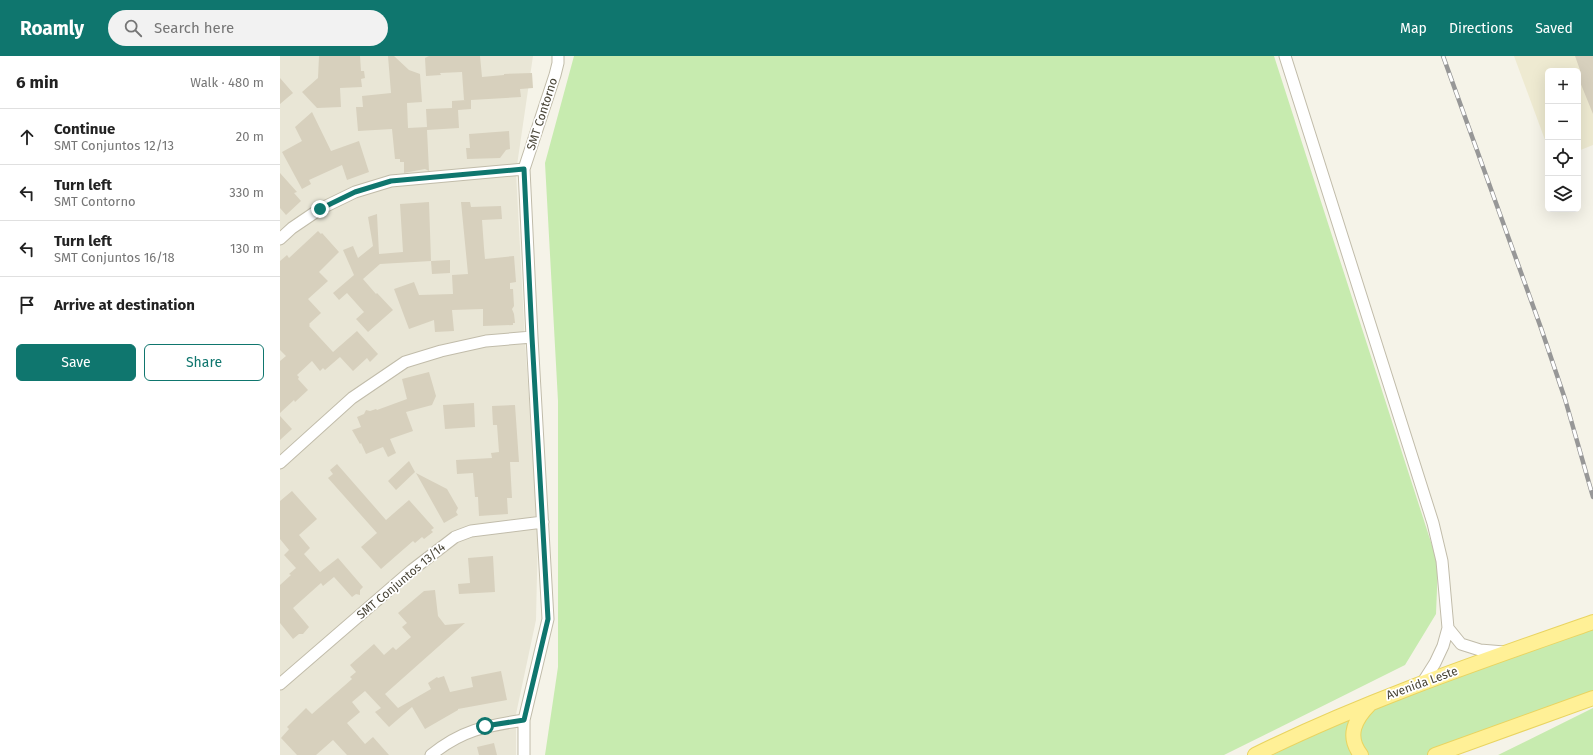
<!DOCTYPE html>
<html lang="en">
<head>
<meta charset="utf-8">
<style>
	body { margin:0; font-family:"Fira Sans",sans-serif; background:#f2f2f2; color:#222 }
	.controls { position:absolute; right:12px; top:12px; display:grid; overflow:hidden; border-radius:6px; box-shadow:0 4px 16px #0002 }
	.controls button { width:36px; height:36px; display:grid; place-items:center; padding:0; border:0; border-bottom:1px solid #e0e0e0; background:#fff; color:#222; font:20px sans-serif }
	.stop { position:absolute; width:12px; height:12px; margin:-9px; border:3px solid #0f766e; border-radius:50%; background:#fff }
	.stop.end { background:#0f766e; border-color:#fff; box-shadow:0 1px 4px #0008 }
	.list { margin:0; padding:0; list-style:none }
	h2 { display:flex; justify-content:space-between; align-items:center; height:52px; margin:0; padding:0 16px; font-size:17px }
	h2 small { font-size:13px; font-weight:400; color:#767676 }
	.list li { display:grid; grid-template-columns:26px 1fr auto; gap:12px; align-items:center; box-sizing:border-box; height:56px; padding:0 16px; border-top:1px solid #e0e0e0 }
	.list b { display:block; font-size:15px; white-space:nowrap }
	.list p { margin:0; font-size:13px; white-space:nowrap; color:#767676 }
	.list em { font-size:13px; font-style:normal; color:#767676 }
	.actions { display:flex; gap:8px; padding:12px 16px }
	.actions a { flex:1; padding:9px 0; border:1px solid #0f766e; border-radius:6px; text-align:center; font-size:14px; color:#0f766e }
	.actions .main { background:#0f766e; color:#fff }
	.icon { flex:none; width:22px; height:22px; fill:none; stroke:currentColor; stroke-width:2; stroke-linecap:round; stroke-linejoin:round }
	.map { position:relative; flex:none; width:1313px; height:699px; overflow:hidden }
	header { display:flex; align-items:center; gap:24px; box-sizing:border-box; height:56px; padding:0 20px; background:#0f766e; color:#fff }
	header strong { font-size:19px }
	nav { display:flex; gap:22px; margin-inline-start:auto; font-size:14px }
	.search { width:280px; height:36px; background:#f2f2f2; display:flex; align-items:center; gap:10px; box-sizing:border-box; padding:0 14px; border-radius:22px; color:#767676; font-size:15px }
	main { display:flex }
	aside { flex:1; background:#fff }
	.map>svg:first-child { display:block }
	.residential { fill:#e9e6d6 }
	.education { fill:#eeead1 }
	.green { fill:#c7ebaf }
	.building { fill:#d7d0bd }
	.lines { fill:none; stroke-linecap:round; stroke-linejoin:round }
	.minor-casing { stroke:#c1bcaa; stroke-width:13 }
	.major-casing { stroke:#e9d461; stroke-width:16 }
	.minor { stroke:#fff; stroke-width:11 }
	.major { stroke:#fff096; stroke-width:14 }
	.rail-casing { stroke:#979797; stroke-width:4.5 }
	.rail { stroke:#fff; stroke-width:3; stroke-dasharray:9; stroke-linecap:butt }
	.route { stroke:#0f766e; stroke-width:5 }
	.labels { text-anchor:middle; stroke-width:3.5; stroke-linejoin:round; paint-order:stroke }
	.street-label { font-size:12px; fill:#484436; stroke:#fff }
</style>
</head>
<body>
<header>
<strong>Roamly</strong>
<div class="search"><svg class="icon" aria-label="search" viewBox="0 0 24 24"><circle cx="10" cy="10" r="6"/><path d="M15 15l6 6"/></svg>Search here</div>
<nav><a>Map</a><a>Directions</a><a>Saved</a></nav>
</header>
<main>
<aside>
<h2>6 min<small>Walk · 480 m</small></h2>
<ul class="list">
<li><svg class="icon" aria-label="ahead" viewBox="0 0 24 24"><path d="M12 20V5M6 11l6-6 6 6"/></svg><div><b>Continue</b><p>SMT Conjuntos 12/13</p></div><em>20 m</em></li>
<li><svg class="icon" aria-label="left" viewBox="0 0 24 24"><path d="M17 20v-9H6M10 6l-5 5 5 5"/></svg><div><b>Turn left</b><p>SMT Contorno</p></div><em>330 m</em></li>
<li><svg class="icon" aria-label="left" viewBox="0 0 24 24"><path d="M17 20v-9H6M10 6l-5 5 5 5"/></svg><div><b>Turn left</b><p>SMT Conjuntos 16/18</p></div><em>130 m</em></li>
<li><svg class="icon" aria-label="arrive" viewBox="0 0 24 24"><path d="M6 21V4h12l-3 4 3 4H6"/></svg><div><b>Arrive at destination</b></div></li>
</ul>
<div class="actions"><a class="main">Save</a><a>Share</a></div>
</aside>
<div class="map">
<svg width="1313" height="699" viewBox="0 0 1313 699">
	<rect width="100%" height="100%" fill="#f5f3e8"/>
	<!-- residential -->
	<path class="residential" d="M0,0H253L236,116L245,285L258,472L256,564L236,658V699H0Z"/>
	<!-- education -->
	<path class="education" d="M1234,0H1313V89L1298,95V15H1268V92Z"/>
	<!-- green -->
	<path class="green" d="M294,0H994L1158,508L1156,558L1125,609L944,699H265L278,611V345L265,107Z
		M1313,565V645L1157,699H1082L1075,675L1094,644Z
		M1091,647L1076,664L1080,699H993Z
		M1313,652V699H1218Z"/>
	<!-- building -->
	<path class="building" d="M39,0H80L81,15H84L85,22L81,23L82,31L60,32L61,51L37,52L22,36L38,22Z
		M108,0H114L129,14L140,18L142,46L127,47L128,72L147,71L146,53L172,52V45L186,44H184L182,16L160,17L161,19L146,20L145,2L149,0H200L202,21L224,19V18L252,17L253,32L240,33L241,41L191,44V53L178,54L179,72L147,74L149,115L145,113L124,117V106H120V103H115L112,73L78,75L76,51H83L82,40L111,37Z
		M1295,0H1313V58L1298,21V15H1296L1300,14Z
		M0,22L13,37L0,48Z
		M32,56L51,95L79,85L89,116L67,124L62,109L29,124L31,128L22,133L2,96L22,85L15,71Z
		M229,75L230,93L226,94L220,102L187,103L186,92H190L189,78Z
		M0,117L17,136L14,137L21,145L6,159L0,152Z
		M149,146L151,205L100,208L83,223L96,238L97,237L113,254L88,276L76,263L84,256L67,237L59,244L53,237L74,219L63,194L73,190L78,202L93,190L88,161L97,158L99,198L123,196L120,148Z
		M181,146H190L191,151L221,150L222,163L202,164L204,192L205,203L234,200L236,226L230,227V233H233L234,250L232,253L234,258L235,267H233V269L203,270V253L172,254L174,275L155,276L154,264L129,273L114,233L134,226L139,239L173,238L172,219L188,218Z
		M38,175L41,178L42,177L59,196L39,216L48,225L28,243L41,257L29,268L30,269L29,270L53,296L77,275L98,298L90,306L87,302L73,315L60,301L45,314L43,312L40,315L32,305L17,319L19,321L18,323L28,334L15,346L14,344L0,357V305L6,300L0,294V205L7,199L9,202Z
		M170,204V217L152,218L151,205Z
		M149,316L156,340L152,349L126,356L133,375L110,383L116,397L108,401L103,391L86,398L81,387L80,388L72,374L81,371L77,361L84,358L86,354L90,355L96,353L97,354L127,343L122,323Z
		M194,347L195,371L165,373L163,349Z
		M235,349L239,406H230L232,442H227L228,458L199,460L198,441H195L193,417L177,418L176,404L212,402L211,397L219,396L217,369H213L212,350Z
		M0,360L12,373L0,384Z
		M129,405L135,416L116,434L108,425Z
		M57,408L106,464L129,444L154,472L151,474L153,476L144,483L142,481L135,487L133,485L101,513L81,491L97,477L48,422L53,418L50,414Z
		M136,417L167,433L178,452L176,456L178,459L164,467Z
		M12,435L37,463L19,479L30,492L24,498L40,516L58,502L83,531L80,534V539L76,538L72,541L54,521L43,530L41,527L13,552L29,571L23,578H19L13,583L0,567V529L11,519L9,518L16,512L4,499L9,494L0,483V445Z
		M213,500L215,536L179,538L178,528L190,527L188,502Z
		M155,534L158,560L165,569L185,567L105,638L118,652L151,633L148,627L157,621L158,622L164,620L170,636L193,631L191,621L221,615L227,644L178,653V654L145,673L132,651L109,671L95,656L101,652L85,635L72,646L80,656L67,667L85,688L93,681L109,699H67L53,684L36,699H17L1,682L9,673L7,671L26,652L32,658L72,623L70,621L76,616L70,609L94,588L104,599L113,591L116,594L131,581L122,571L127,567L118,557L144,535Z
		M214,687L217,699H199L197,691Z"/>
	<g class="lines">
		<!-- minor casing -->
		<g class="minor-casing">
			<path id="minor" d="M1005,0L1153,467L1162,505L1168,572L1163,590L1155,607L1143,626
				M0,183L12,172L40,153L75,136L111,125L244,113
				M0,407L72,342L125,306L161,295L206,285L252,281
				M1168,572L1181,588L1200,594L1224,596
				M0,628L132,514L175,481L191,475L263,466
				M151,699C182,674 205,670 244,664
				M244,699V664L268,563L252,281L244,113L275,19L278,7V0"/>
		</g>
		<!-- major casing -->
		<g class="major-casing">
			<path id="major" d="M975,699C1084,645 1199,606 1313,566
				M1081,699C1066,680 1075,663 1090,648
				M1155,699L1313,642"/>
		</g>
		<!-- minor -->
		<use href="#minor" class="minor"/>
		<!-- major -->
		<use href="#major" class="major"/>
		<!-- rail casing -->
		<g class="rail-casing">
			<path id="rail" d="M1163,0L1261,272L1285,343L1313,441"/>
		</g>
		<!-- rail -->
		<use href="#rail" class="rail"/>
	</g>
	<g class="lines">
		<!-- route -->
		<path class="route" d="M40,153L75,136L111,125L244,113L252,281L268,563L244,664L205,670"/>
	</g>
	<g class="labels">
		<!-- street labels -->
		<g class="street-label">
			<text transform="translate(262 58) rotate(-72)" y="4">SMT Contorno</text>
			<text transform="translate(121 525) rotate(-40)" y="4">SMT Conjuntos 13/14</text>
			<text transform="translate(1142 627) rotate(-20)" y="4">Avenida Leste</text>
		</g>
	</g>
</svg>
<div class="controls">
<button>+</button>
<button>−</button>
<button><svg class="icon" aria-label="locate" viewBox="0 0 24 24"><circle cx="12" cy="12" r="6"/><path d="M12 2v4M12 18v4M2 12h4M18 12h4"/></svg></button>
<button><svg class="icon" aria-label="layers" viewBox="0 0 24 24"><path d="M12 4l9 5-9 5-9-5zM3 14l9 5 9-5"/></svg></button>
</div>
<div class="stop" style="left:205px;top:670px"></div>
<div class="stop end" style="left:40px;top:153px"></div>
</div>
</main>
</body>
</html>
